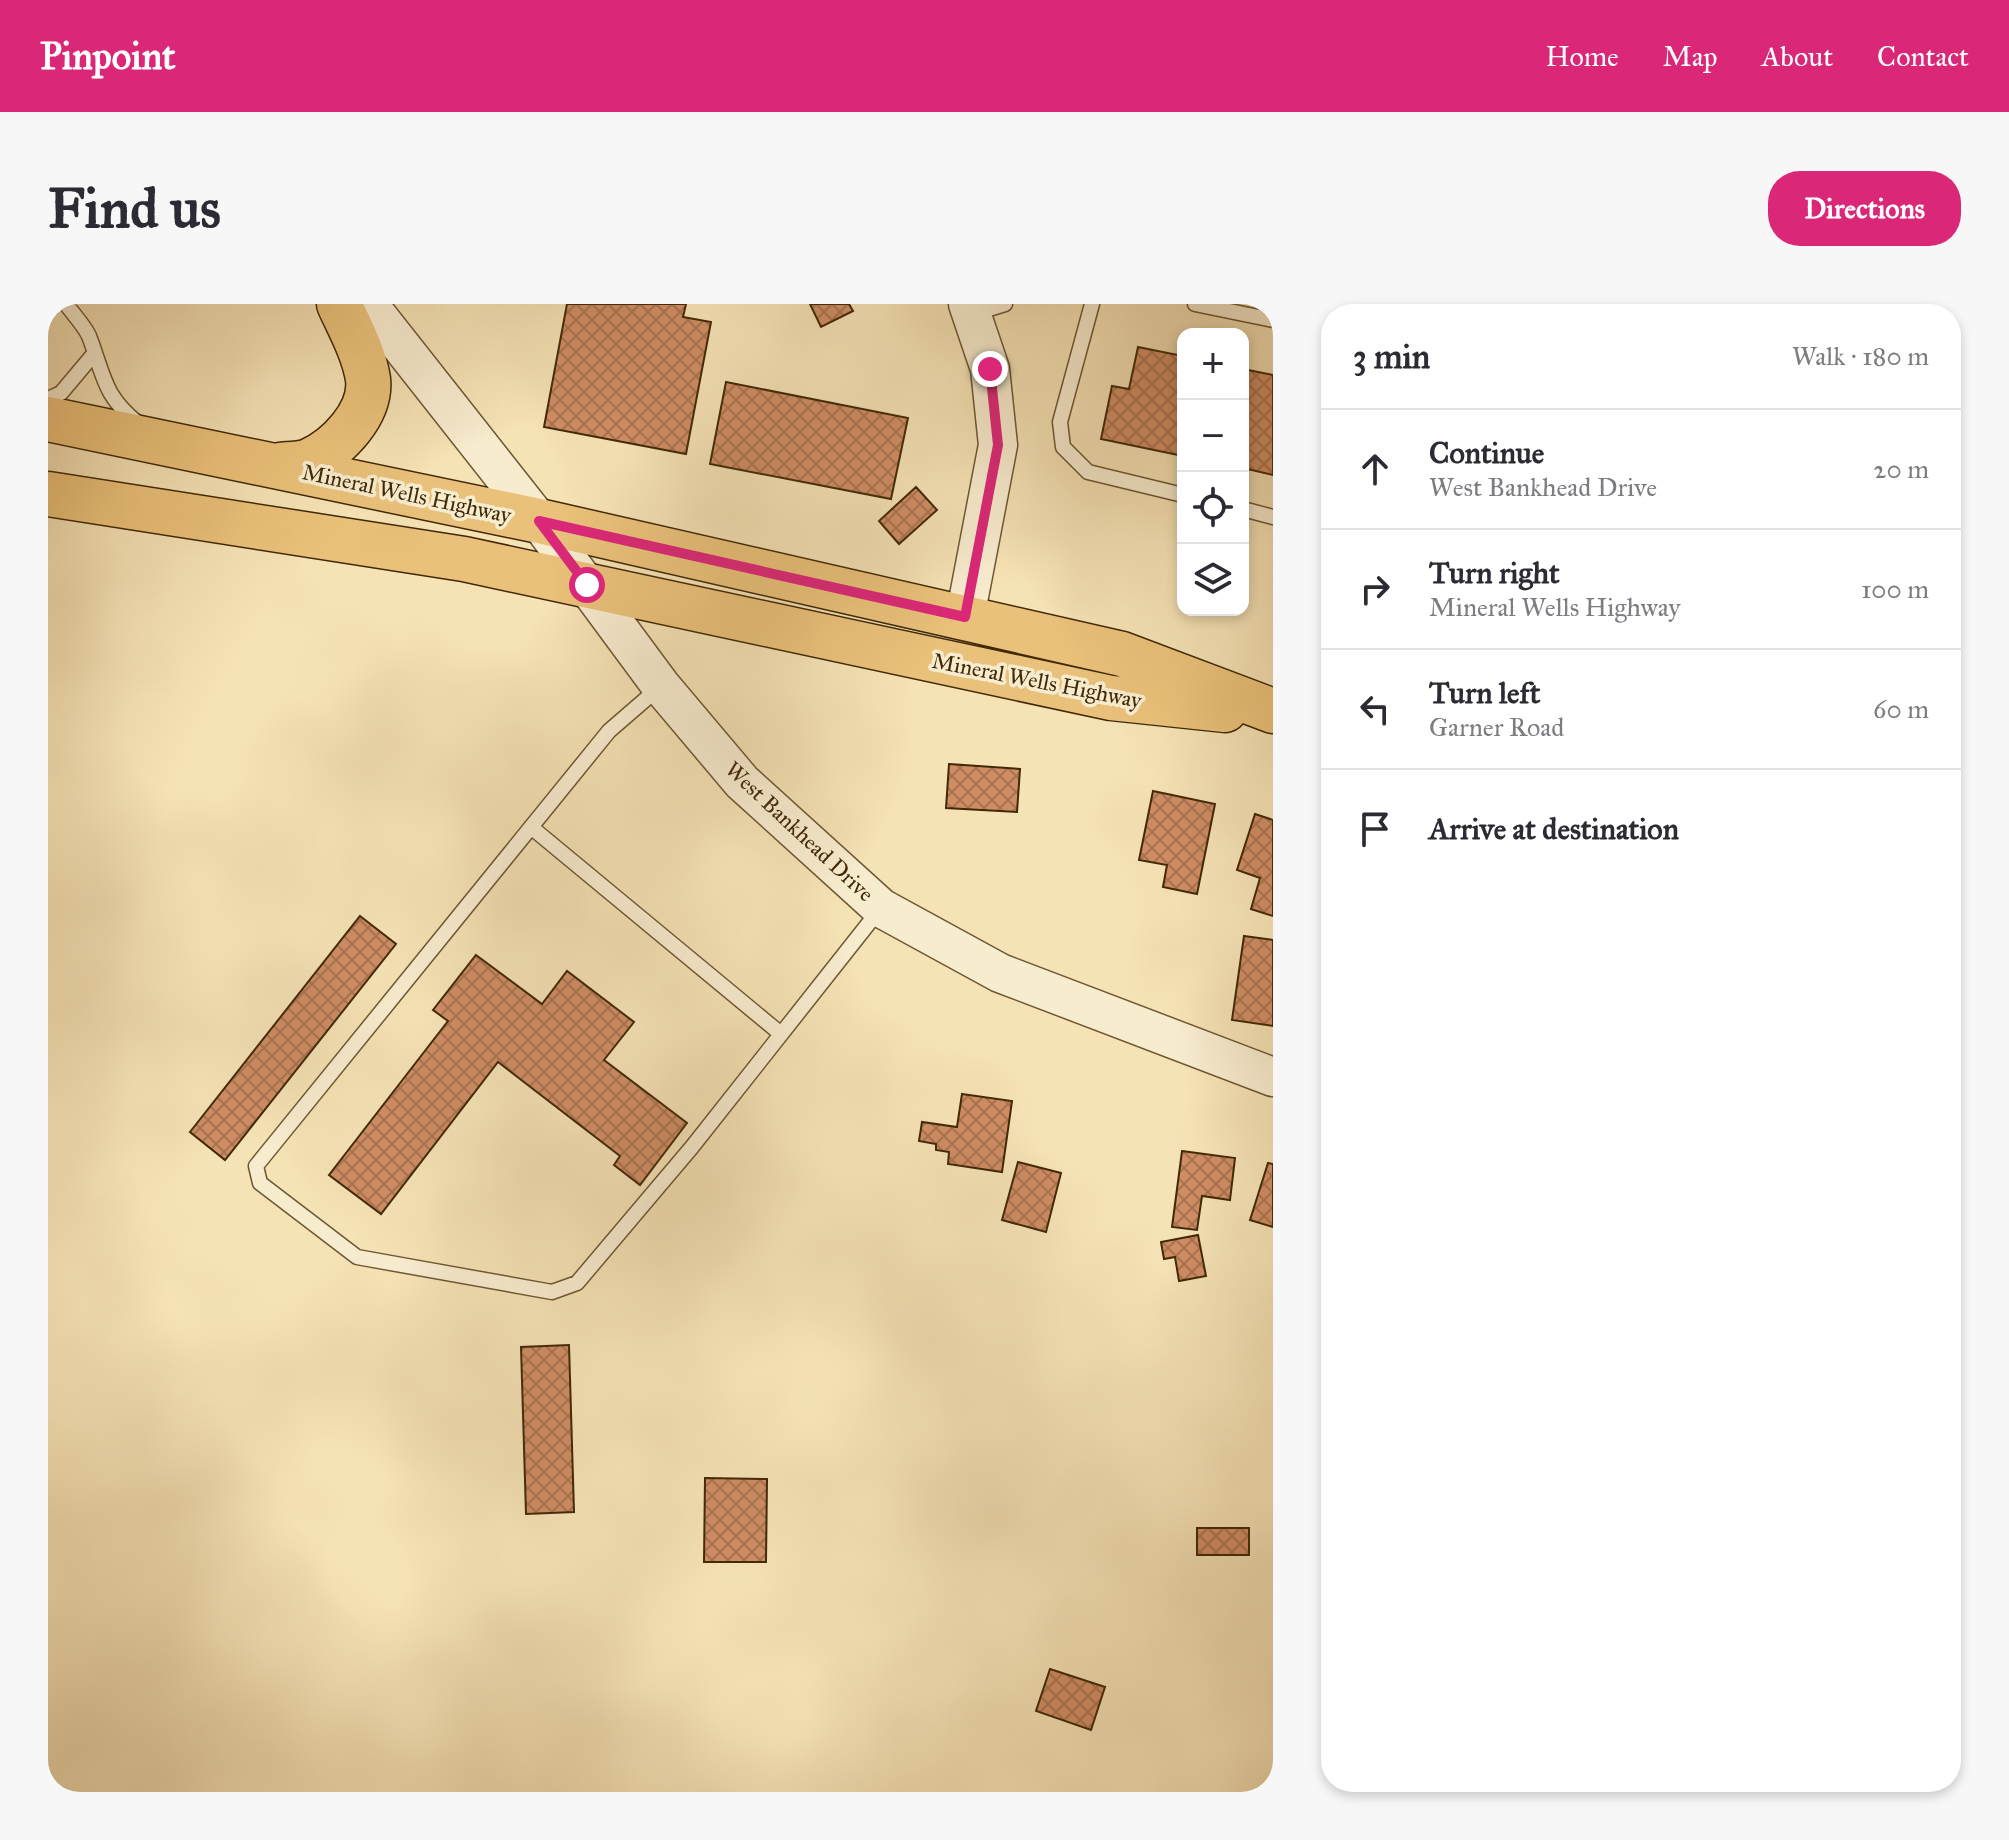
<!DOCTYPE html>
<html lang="en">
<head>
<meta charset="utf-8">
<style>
	body { margin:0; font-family:"IM FELL Great Primer",serif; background:#f7f7f7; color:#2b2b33 }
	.controls { position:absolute; right:24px; top:24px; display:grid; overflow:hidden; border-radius:16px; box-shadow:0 4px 12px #0003 }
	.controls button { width:72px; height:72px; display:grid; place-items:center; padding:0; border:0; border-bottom:2px solid #e1e1e2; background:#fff; color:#2b2b33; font:40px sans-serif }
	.stop { position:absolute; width:24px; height:24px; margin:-18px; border:6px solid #db2777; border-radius:50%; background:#fff }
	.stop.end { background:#db2777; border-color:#fff; box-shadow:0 2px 8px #0008 }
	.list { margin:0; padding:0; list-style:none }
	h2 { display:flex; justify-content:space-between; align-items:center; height:104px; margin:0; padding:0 32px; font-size:34px }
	h2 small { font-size:26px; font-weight:400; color:#7c7c81 }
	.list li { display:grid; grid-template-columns:52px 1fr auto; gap:24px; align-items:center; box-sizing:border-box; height:120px; padding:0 32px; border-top:2px solid #e1e1e2 }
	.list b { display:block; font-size:30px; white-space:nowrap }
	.list p { margin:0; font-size:26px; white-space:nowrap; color:#7c7c81 }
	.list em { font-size:26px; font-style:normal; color:#7c7c81 }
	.icon { flex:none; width:44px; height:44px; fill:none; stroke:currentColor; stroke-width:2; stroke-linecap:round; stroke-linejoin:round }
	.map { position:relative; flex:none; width:1225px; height:1488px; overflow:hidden; border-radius:32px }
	header { display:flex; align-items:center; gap:48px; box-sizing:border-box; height:112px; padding:0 40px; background:#db2777; color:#fff }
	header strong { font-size:38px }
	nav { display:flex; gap:44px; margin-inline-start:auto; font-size:28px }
	.intro { display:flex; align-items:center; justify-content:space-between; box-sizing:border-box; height:192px; padding:0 48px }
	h1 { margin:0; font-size:56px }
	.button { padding:20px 36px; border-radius:32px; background:#db2777; color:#fff; font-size:28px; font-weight:700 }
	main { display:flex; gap:48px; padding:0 48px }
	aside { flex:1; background:#fff; border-radius:32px; box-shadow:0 4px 12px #0003 }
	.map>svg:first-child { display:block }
	.building { fill:url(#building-cross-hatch); stroke:#412906; stroke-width:2 }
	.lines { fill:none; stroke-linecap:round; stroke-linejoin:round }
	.service-casing { stroke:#6e5732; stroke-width:17 }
	.tertiary-casing { stroke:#6e5732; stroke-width:41 }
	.primary-casing { stroke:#412906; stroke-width:47 }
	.service { stroke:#f8eccf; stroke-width:14 }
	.tertiary { stroke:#f8eccf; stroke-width:38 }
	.primary { stroke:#eac17a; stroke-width:44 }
	.route { stroke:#db2777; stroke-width:10 }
	.labels { text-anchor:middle; stroke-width:7; stroke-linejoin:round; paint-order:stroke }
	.street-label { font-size:22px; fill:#412906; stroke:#f8eccf }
</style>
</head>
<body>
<header>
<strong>Pinpoint</strong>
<nav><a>Home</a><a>Map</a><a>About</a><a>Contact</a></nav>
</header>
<div class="intro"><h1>Find us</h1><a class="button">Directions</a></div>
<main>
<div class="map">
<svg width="1225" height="1488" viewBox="0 0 1225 1488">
	<defs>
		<pattern id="building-cross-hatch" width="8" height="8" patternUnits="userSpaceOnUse" patternTransform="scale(2)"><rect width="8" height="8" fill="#cf8d64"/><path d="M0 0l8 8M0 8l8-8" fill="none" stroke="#aa7350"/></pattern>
	</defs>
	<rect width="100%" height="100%" fill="#f5e2b5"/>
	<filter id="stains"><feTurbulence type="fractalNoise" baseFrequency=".0025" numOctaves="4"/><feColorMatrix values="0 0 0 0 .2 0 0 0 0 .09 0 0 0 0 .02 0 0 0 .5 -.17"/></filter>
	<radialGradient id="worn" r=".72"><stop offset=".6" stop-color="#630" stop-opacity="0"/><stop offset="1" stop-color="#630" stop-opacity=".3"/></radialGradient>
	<!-- building -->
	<path class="building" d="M519,0H638L635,13L663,18L638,150L496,123Z
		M762,0H801L805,7L773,23Z
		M1090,43L1135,52V152L1053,135L1064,82L1081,85Z
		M1195,65L1225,71V171L1195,164Z
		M678,78L860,114L843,195L662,160Z
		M868,183L889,206L851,240L831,217Z
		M901,460L972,465L969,508L898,504Z
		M1105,487L1167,500L1149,590L1115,583L1119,561L1091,556Z
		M1207,510L1225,516V612L1203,605L1212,574L1189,566Z
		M312,612L348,640L177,856L142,828Z
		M1196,632L1225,636V722L1184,716Z
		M428,651L494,700L519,667L586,718L556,756L639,819L592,881L566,861L572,852L450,758L333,910L281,871L400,717L385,706Z
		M914,790L964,797L954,868L900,860L901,848L888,846V840L871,837L874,818L909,823Z
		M1134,847L1187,854L1182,896L1154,892L1149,926L1124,923Z
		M970,858L1013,869L998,928L954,916Z
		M1220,859L1225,860V923L1202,916Z
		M1150,931L1158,972L1131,977L1127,953L1116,955L1113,938Z
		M521,1041L526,1208L478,1210L473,1043Z
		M657,1174L719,1175L718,1258H656Z
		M1149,1224H1201V1251H1149Z
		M1002,1365L1057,1383L1043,1426L988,1407Z"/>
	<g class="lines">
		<!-- service casing -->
		<g class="service-casing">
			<path id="service" d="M18,0C25,10 36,21 41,32C56,71 55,92 91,120
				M1044,0L1012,118L1015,143L1040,168L1135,191
				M1147,0L1225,16
				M924,10L957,0
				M0,95L13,89L45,51
				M1195,205L1225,213
				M613,382L561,427L208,862L212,879L309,953L504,988L529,979L644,843L832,605
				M483,523L733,730"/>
		</g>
		<!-- tertiary casing -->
		<g class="tertiary-casing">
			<path id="tertiary" d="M320,0L491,217L613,382L694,478L833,604L952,669L1225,773
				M917,313L950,141L942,65L920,0"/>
		</g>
		<!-- primary casing -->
		<g class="primary-casing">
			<path id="primary" d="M0,115L491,217L1074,350L1225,407
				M231,161C240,160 253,160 261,157C290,144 324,109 320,75C316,49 302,24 291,0
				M0,190L416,255L1063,394L1177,406"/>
		</g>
		<!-- service -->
		<use href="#service" class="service"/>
		<!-- tertiary -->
		<use href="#tertiary" class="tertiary"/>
		<!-- primary -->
		<use href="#primary" class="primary"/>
	</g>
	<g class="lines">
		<!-- route -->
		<path class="route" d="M539,281L491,217L917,313L950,141L942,65"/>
	</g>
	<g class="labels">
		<!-- street labels -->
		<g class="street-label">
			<text transform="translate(359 189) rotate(12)" y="8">Mineral Wells Highway</text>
			<text transform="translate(989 376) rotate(11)" y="8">Mineral Wells Highway</text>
			<text transform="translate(752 527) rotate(43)" y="8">West Bankhead Drive</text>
		</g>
	</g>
	<rect width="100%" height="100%" filter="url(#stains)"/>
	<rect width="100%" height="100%" fill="url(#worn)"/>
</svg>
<div class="controls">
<button>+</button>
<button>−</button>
<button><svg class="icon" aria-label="locate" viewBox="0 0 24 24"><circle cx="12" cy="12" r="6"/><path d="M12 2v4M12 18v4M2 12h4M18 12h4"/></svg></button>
<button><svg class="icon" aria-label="layers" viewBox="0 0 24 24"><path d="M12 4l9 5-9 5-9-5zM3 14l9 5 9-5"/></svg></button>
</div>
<div class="stop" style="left:539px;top:281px"></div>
<div class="stop end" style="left:942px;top:65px"></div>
</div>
<aside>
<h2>3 min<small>Walk · 180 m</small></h2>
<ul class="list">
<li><svg class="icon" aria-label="ahead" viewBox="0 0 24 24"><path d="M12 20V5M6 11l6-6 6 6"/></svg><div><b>Continue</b><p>West Bankhead Drive</p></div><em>20 m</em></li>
<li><svg class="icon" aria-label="right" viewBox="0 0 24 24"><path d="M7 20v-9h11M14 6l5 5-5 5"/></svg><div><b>Turn right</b><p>Mineral Wells Highway</p></div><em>100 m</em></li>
<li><svg class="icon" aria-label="left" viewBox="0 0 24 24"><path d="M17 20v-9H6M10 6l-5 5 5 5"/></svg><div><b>Turn left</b><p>Garner Road</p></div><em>60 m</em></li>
<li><svg class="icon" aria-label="arrive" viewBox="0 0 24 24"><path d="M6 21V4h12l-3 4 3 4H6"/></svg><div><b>Arrive at destination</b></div></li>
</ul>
</aside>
</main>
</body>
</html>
